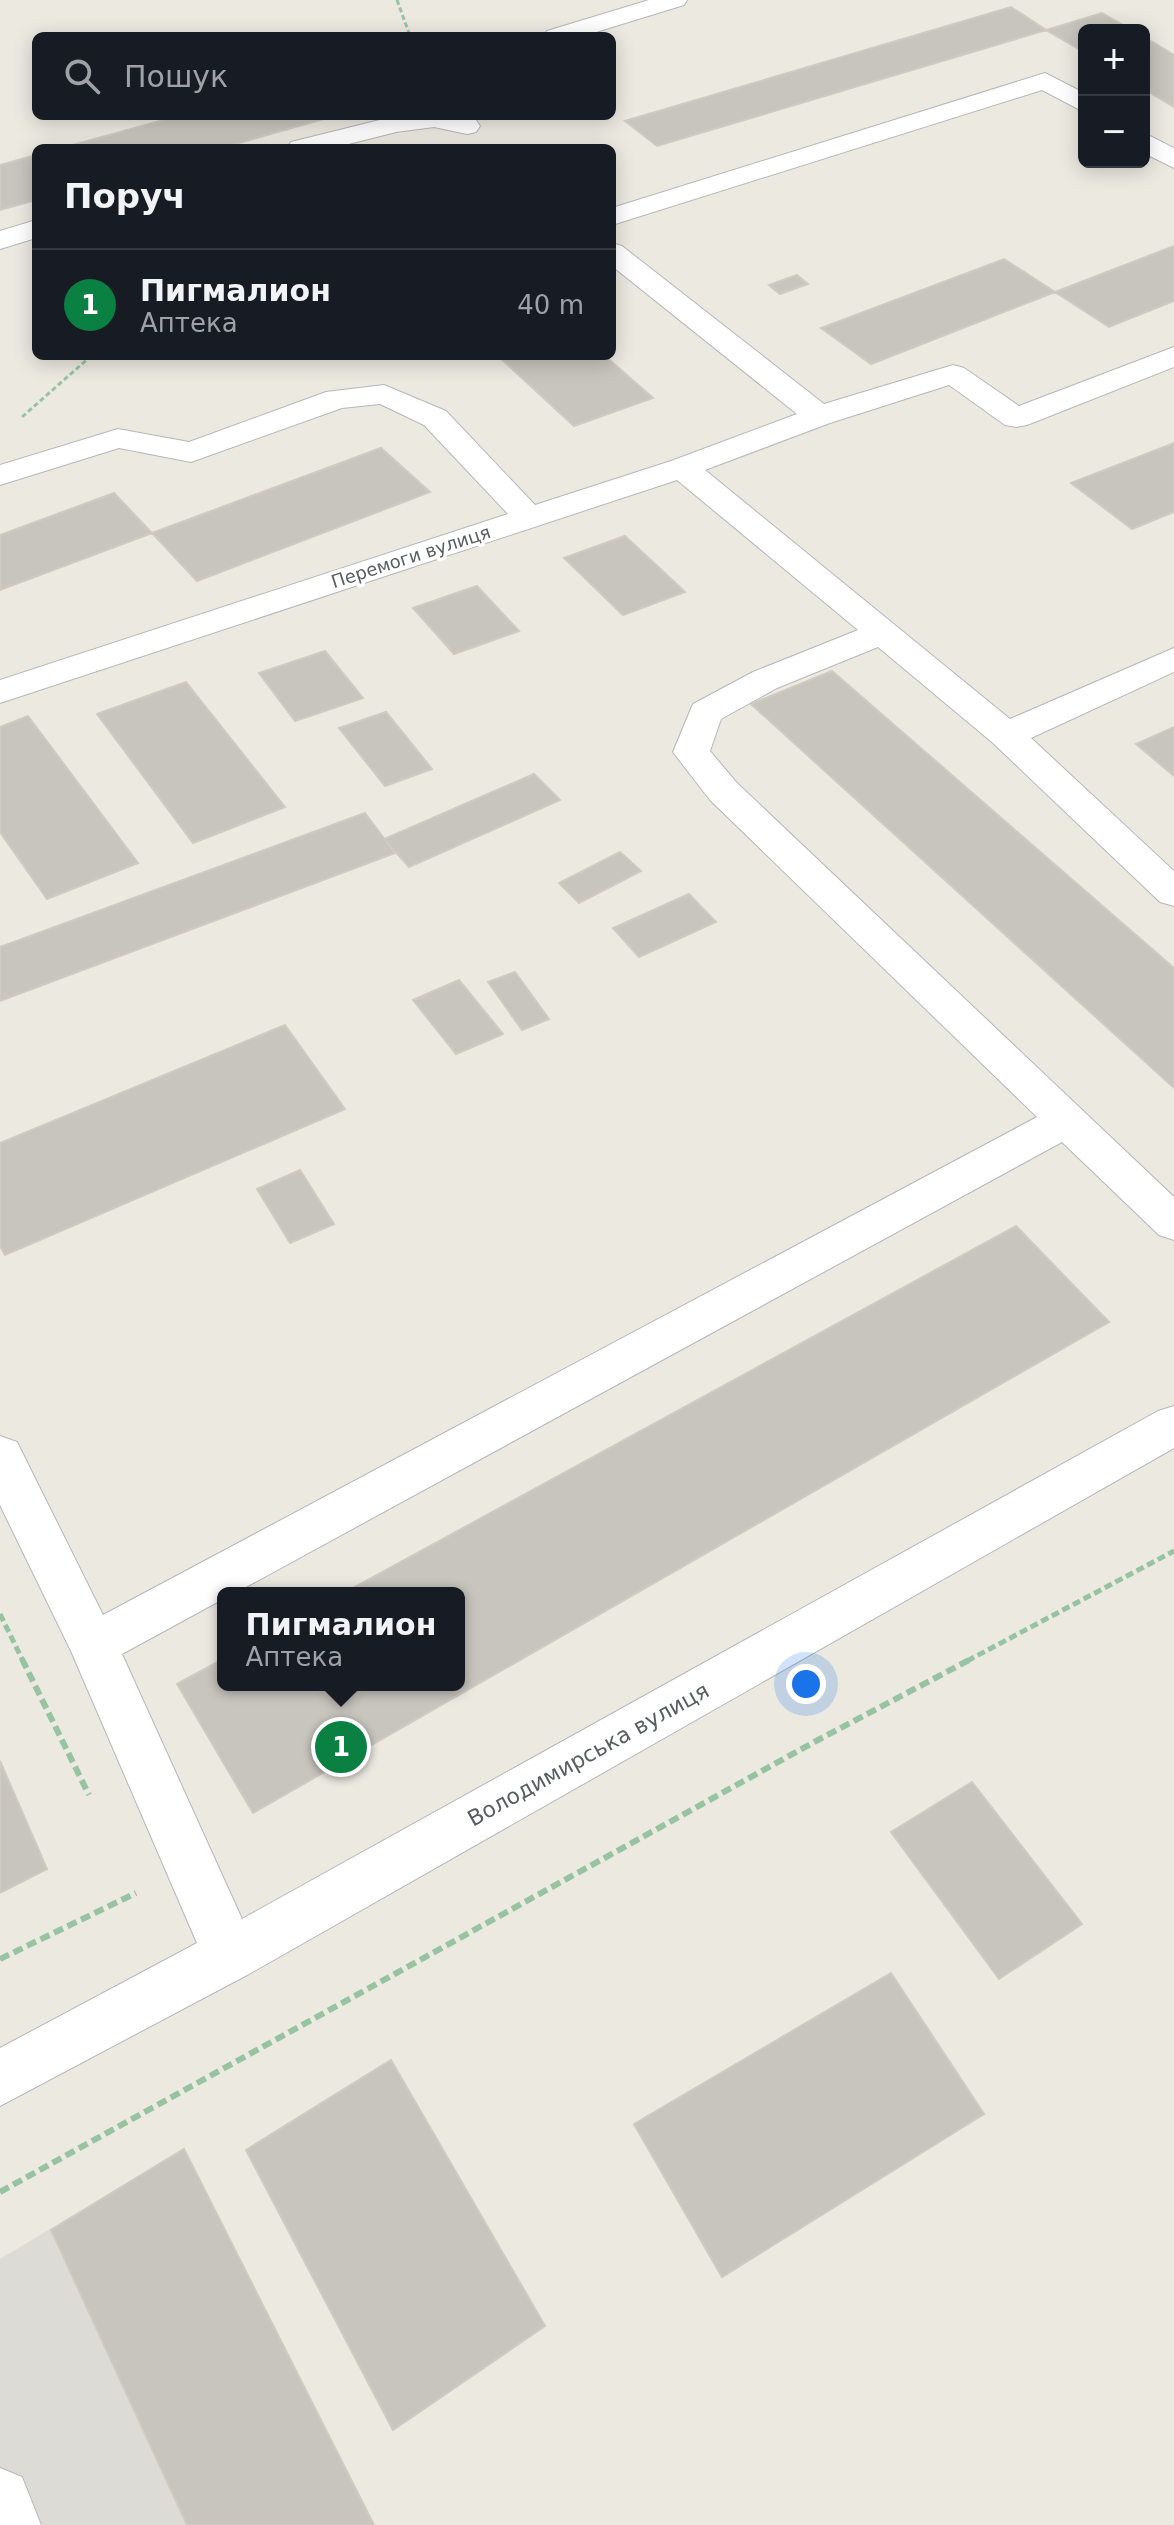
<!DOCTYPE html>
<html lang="uk">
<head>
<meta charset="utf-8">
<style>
	body { margin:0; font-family:"DejaVu Sans",sans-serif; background:#20242c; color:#f1f3f6 }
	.controls { position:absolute; right:24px; top:24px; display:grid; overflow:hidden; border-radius:12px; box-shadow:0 4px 20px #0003 }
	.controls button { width:72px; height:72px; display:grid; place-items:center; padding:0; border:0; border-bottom:2px solid #363941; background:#171b24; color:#f1f3f6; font:40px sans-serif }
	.you { position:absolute; left:806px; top:1684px; width:28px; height:28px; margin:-20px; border:6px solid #fff; border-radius:50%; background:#1a73e8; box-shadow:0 0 0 12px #1a73e833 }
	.badge { display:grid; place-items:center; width:52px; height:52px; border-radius:50%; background:#0b8043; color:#fff; font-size:26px; font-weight:700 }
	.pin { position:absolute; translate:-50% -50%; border:4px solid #fff; box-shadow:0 2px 8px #0006 }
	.popup { position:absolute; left:217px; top:1587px; width:248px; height:104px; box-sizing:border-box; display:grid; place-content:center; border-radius:12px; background:#171b24; filter:drop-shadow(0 2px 6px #0005); font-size:26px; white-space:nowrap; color:#9ea1a6 }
	.popup b { font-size:30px; color:#f1f3f6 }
	.popup::after { content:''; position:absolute; left:50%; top:100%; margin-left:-16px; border:16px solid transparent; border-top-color:#171b24 }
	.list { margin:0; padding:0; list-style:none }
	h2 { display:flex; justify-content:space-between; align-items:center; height:104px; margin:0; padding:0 32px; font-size:34px }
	h2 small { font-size:26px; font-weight:400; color:#9ea1a6 }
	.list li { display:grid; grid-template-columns:52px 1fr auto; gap:24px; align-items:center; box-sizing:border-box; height:112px; padding:0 32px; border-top:2px solid #363941 }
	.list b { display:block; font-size:30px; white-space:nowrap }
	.list p { margin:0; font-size:26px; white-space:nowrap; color:#9ea1a6 }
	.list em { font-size:26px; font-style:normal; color:#9ea1a6 }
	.icon { flex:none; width:44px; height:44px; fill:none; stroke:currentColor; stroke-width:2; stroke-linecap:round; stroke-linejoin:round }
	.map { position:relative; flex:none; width:1174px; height:2525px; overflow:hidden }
	.search { position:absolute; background:#171b24; box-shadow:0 4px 20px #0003; left:32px; top:32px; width:584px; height:88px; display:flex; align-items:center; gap:20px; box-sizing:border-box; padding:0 28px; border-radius:12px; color:#9ea1a6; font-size:30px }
	.panel { position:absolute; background:#171b24; box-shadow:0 4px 20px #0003; left:32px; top:144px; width:584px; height:216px; border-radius:12px }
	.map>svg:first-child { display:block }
	.industrial { fill:#dddbd6 }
	.building { fill:#c8c4be; stroke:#d0cac0; stroke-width:2 }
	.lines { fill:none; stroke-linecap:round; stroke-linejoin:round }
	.minor-casing { stroke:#b4b7bb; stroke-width:2 }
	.path-far2 { stroke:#98c3a2; stroke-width:3; stroke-dasharray:5 3; stroke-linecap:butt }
	.path-far1 { stroke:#98c3a2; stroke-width:5; stroke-dasharray:8 4; stroke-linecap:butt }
	.path { stroke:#98c3a2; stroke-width:6; stroke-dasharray:10 5; stroke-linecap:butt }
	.minor { fill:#fff; fill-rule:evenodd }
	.labels { text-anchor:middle; stroke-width:7; stroke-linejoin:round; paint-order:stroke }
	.far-street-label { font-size:18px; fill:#5a5d61; stroke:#fff }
	.street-label { font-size:22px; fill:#5a5d61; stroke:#fff }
</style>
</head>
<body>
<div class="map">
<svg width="1174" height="2525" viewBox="0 0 1174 2525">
	<rect width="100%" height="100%" fill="#ece9e1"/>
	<!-- industrial -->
	<path class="industrial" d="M184,2149L374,2525H0V2259Z"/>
	<!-- building -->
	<path class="building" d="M1011,7L1046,30L657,146L625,121Z
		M1102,13L1132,30H1084V52L1046,30Z
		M1144,37L1174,55V107L1144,89Z
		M178,116H334L221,148H62Z
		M36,155V200L0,210V165Z
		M1174,246V301L1109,327L1055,292Z
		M1004,259L1055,292L871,364L821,328Z
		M797,275L808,284L780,294L769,285Z
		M498,356H605L653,398L574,426Z
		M1174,443V512L1132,529L1071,483Z
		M381,448L430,492L197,581L152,533Z
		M114,493L152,533L0,590V535Z
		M625,536L685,592L623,615L564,558Z
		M477,586L519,631L454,654L413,608Z
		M325,651L363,698L295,721L259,673Z
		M832,671L1174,968V1088L751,704Z
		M186,682L285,807L193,843L97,714Z
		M386,712L432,769L385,786L339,728Z
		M28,716L138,863L47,899L0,832V727Z
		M1174,727V776L1136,744Z
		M534,774L560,800L409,867L384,839Z
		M365,813L395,853L0,1001V947Z
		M620,852L641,871L579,903L559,883Z
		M689,894L716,922L639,957L613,928Z
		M515,972L549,1019L522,1030L488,982Z
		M459,980L503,1034L456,1054L413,1000Z
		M285,1025L345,1109L5,1255L0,1246V1143Z
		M300,1170L334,1224L290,1243L257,1189Z
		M1016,1226L1109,1322L253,1813L177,1684L223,1659V1685H459V1593H344Z
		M0,1761L47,1869L0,1893Z
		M972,1782L1082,1924L999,1979L891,1832Z
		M891,1973L984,2114L722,2277L634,2124Z
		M391,2060L545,2326L393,2430L246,2150Z
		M184,2149L374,2525H187L51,2230Z"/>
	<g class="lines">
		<!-- minor casing -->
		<g class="minor-casing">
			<path id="minor" d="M649,0H687L684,5L583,36H543L547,31Z
				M1045,73L1084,93V112L1042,90L612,225V208Z
				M396,116H458L476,120L480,126L476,132L467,134L434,127L396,132L333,148H287L291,142Z
				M1144,133L1174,148V168L1144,153Z
				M36,220V238L0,249V231Z
				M612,243L622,246L824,404L953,365L964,368L1019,406L1174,347V367L1027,425L1016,427L1005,425L949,385L830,423L705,470L1010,719L1174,648V672L1031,738L1174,871V906L1160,902L993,743L878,647L777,688L721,719L710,751L736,782L1174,1197V1240L1159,1235L1062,1142L235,1593H223V1599L122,1654L242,1919L1158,1411L1174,1406V1448L249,1974L0,2106V2048L197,1943L71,1651L0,1505V1436L17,1442L103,1615L1037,1117L710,800L673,752L693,704L753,672L858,630L677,480L0,703V680L508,514L424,425L380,404L342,408L191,462L119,448L0,485V465L118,429L189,442L326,392L384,385L446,411L535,505L671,461L797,414L612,266Z
				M0,2468L22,2477L41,2525H0Z"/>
		</g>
		<!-- path-far2 -->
		<path class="path-far2" d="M397,0L410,36
			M22,417L91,356"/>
		<!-- path-far1 -->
		<path class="path-far1" d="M0,1614L23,1661
			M967,1661L1174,1551"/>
		<!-- path -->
		<path class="path" d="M22,1659L89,1795
			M0,1959L136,1893
			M0,2192L818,1740L971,1659"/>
		<!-- minor -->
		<use href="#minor" class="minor"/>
	</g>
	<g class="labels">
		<!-- far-street labels -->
		<g class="far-street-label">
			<text transform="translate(411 557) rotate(-18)" y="6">Перемоги вулиця</text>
		</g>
		<!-- street labels -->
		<g class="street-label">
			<text transform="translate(588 1754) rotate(-29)" y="8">Володимирська вулиця</text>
		</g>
	</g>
</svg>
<div class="controls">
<button>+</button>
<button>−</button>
</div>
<div class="you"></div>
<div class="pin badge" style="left:341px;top:1747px">1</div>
<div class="popup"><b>Пигмалион</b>Аптека</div>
<div class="search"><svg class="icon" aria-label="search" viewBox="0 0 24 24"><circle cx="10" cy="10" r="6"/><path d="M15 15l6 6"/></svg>Пошук</div>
<section class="panel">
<h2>Поруч<small></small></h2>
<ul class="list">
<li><span class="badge">1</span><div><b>Пигмалион</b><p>Аптека</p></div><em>40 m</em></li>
</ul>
</section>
</div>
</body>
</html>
